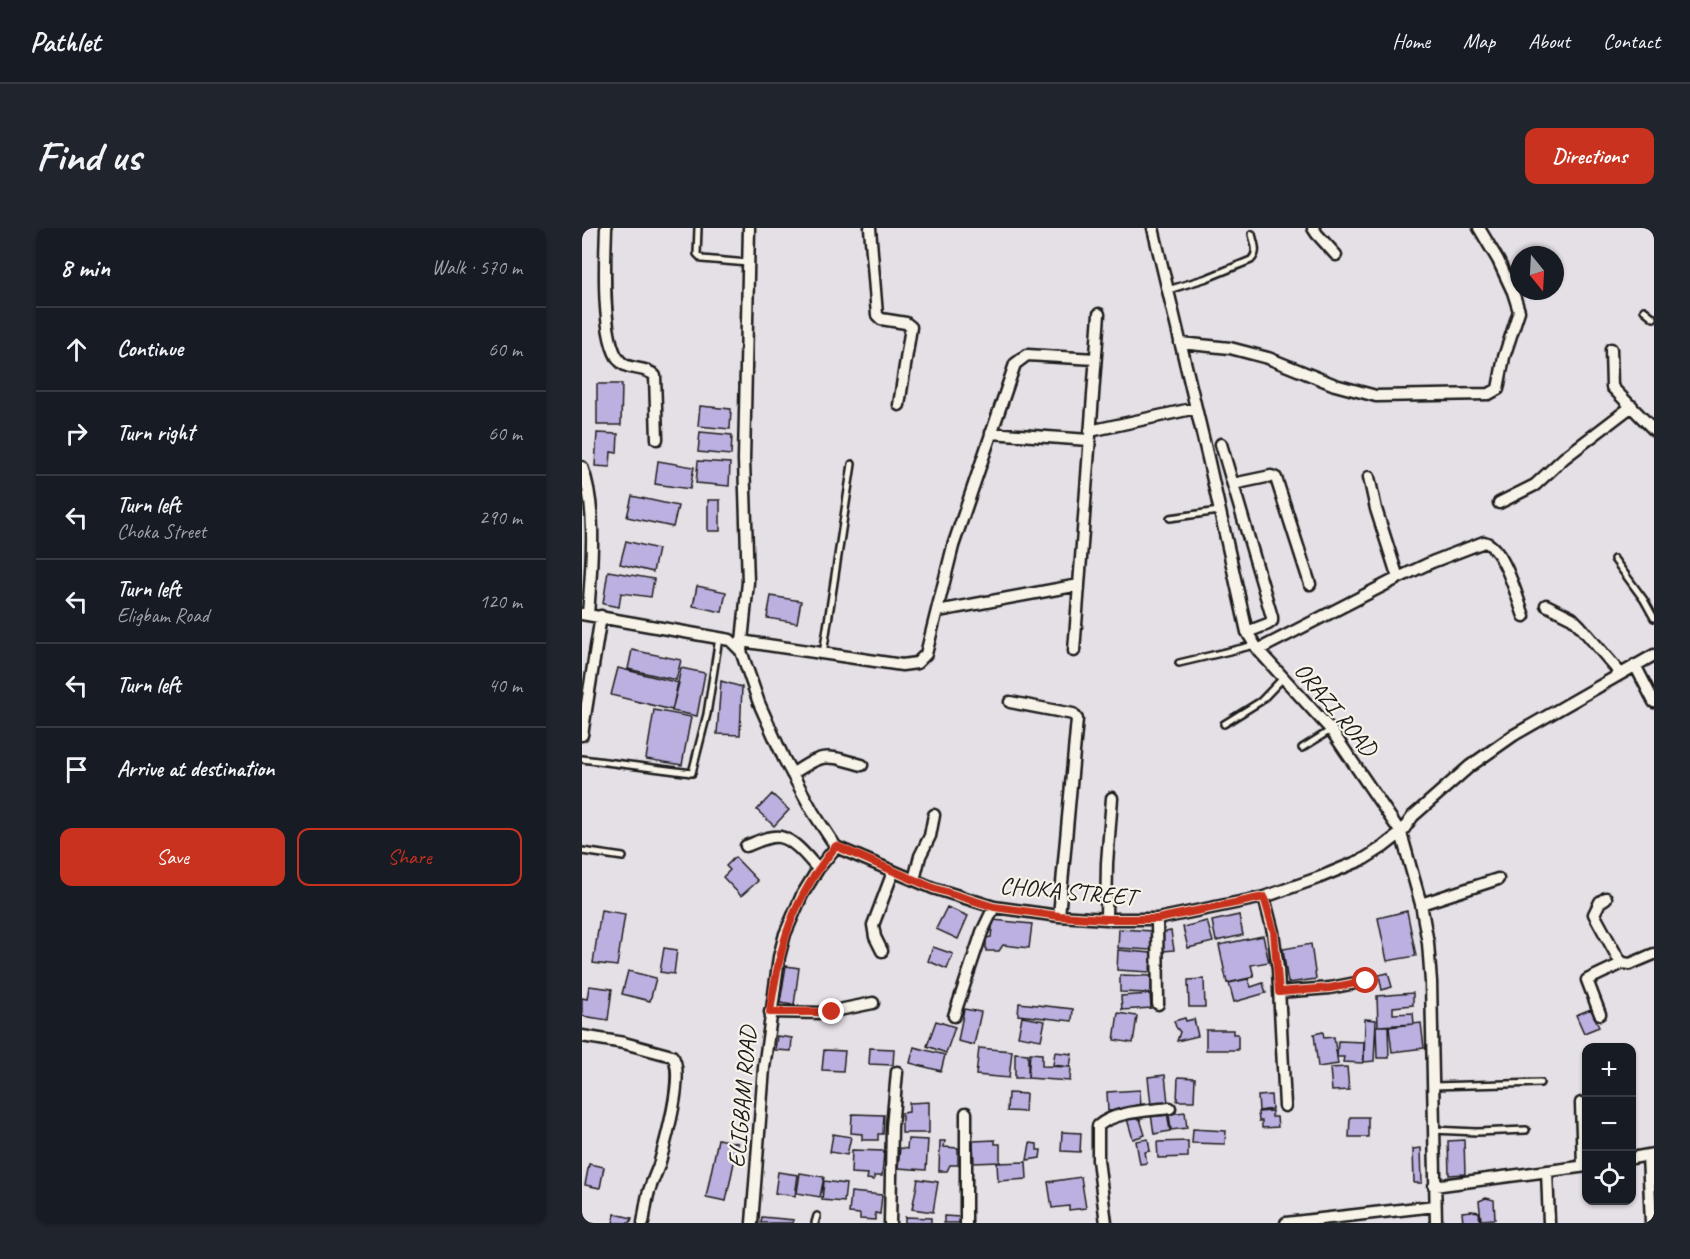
<!DOCTYPE html>
<html lang="en">
<head>
<meta charset="utf-8">
<style>
	body { margin:0; font-family:Caveat,sans-serif; background:#20242c; color:#f1f3f6 }
	.controls { position:absolute; right:18px; bottom:18px; display:grid; overflow:hidden; border-radius:12px; box-shadow:0 2px 4px #0004 }
	.controls button { width:54px; height:54px; display:grid; place-items:center; padding:0; border:0; border-bottom:2px solid #363941; background:#171b24; color:#f1f3f6; font:30px sans-serif }
	.compass { position:absolute; left:928px; top:18px; width:54px; height:54px; border-radius:50%; background:#171b24; box-shadow:0 2px 4px #0004; rotate:162deg }
	.stop { position:absolute; width:18px; height:18px; margin:-14px; border:4px solid #c8321e; border-radius:50%; background:#fff }
	.stop.end { background:#c8321e; border-color:#fff; box-shadow:0 2px 6px #0008 }
	.list { margin:0; padding:0; list-style:none }
	h2 { display:flex; justify-content:space-between; align-items:center; height:78px; margin:0; padding:0 24px; font-size:26px }
	h2 small { font-size:20px; font-weight:400; color:#9ea1a6 }
	.list li { display:grid; grid-template-columns:39px 1fr auto; gap:18px; align-items:center; box-sizing:border-box; height:84px; padding:0 24px; border-top:2px solid #363941 }
	.list b { display:block; font-size:22px; white-space:nowrap }
	.list p { margin:0; font-size:20px; white-space:nowrap; color:#9ea1a6 }
	.list em { font-size:20px; font-style:normal; color:#9ea1a6 }
	.actions { display:flex; gap:12px; padding:18px 24px }
	.actions a { flex:1; padding:14px 0; border:2px solid #c8321e; border-radius:12px; text-align:center; font-size:21px; color:#c8321e }
	.actions .main { background:#c8321e; color:#fff }
	.icon { flex:none; width:33px; height:33px; fill:none; stroke:currentColor; stroke-width:2; stroke-linecap:round; stroke-linejoin:round }
	.map { position:relative; flex:none; width:1072px; height:995px; overflow:hidden; border-radius:12px }
	header { display:flex; align-items:center; gap:36px; box-sizing:border-box; height:84px; padding:0 30px; background:#171b24; border-bottom:2px solid #363941 }
	header strong { font-size:28px }
	nav { display:flex; gap:33px; margin-inline-start:auto; font-size:21px }
	.intro { display:flex; align-items:center; justify-content:space-between; box-sizing:border-box; height:144px; padding:0 36px }
	h1 { margin:0; font-size:42px }
	.button { padding:15px 27px; border-radius:12px; background:#c8321e; color:#fff; font-size:21px; font-weight:700 }
	main { display:flex; gap:36px; padding:0 36px }
	aside { flex:1; background:#171b24; border-radius:12px; box-shadow:0 2px 4px #0004 }
	.map>svg:first-child { display:block }
	.building { fill:#bcb0e1; stroke:#1c1c1c; stroke-width:1.5 }
	.lines { fill:none; stroke-linecap:round; stroke-linejoin:round }
	.lane-casing { stroke:#1c1c1c; stroke-width:10 }
	.street-casing { stroke:#1c1c1c; stroke-width:15 }
	.lane { stroke:#f7f3e8; stroke-width:5 }
	.street { stroke:#f7f3e8; stroke-width:10 }
	.route { stroke:#c8321e; stroke-width:8 }
	.labels { text-anchor:middle; stroke-width:4.5; stroke-linejoin:round; paint-order:stroke }
	.street-label { font-size:24px; fill:#1c1c1c; stroke:#f7f3e8 }
</style>
</head>
<body>
<header>
<strong>Pathlet</strong>
<nav><a>Home</a><a>Map</a><a>About</a><a>Contact</a></nav>
</header>
<div class="intro"><h1>Find us</h1><a class="button">Directions</a></div>
<main>
<aside>
<h2>8 min<small>Walk · 570 m</small></h2>
<ul class="list">
<li><svg class="icon" aria-label="ahead" viewBox="0 0 24 24"><path d="M12 20V5M6 11l6-6 6 6"/></svg><div><b>Continue</b></div><em>60 m</em></li>
<li><svg class="icon" aria-label="right" viewBox="0 0 24 24"><path d="M7 20v-9h11M14 6l5 5-5 5"/></svg><div><b>Turn right</b></div><em>60 m</em></li>
<li><svg class="icon" aria-label="left" viewBox="0 0 24 24"><path d="M17 20v-9H6M10 6l-5 5 5 5"/></svg><div><b>Turn left</b><p>Choka Street</p></div><em>290 m</em></li>
<li><svg class="icon" aria-label="left" viewBox="0 0 24 24"><path d="M17 20v-9H6M10 6l-5 5 5 5"/></svg><div><b>Turn left</b><p>Eligbam Road</p></div><em>120 m</em></li>
<li><svg class="icon" aria-label="left" viewBox="0 0 24 24"><path d="M17 20v-9H6M10 6l-5 5 5 5"/></svg><div><b>Turn left</b></div><em>40 m</em></li>
<li><svg class="icon" aria-label="arrive" viewBox="0 0 24 24"><path d="M6 21V4h12l-3 4 3 4H6"/></svg><div><b>Arrive at destination</b></div></li>
</ul>
<div class="actions"><a class="main">Save</a><a>Share</a></div>
</aside>
<div class="map">
<svg width="1072" height="995" viewBox="0 0 1072 995">
	<rect width="100%" height="100%" fill="#e5dfe6"/>
	<filter id="ink" filterUnits="userSpaceOnUse"><feTurbulence type="fractalNoise" baseFrequency=".0167" numOctaves="2"/><feDisplacementMap in="SourceGraphic" scale="12" xChannelSelector="R" yChannelSelector="G"/><feConvolveMatrix kernelMatrix="1 2 1 2 8 2 1 2 1" color-interpolation-filters="sRGB"/></filter>
	<g filter="url(#ink)">
		<!-- building -->
		<path class="building" d="M15,156H40L39,197H15Z
			M118,178L149,181L148,201L116,198Z
			M118,204L150,207L149,227L116,224Z
			M15,205L36,206L35,225L29,224L28,239L13,238Z
			M76,233L112,239L108,261L73,256Z
			M116,233L148,235L147,258L114,255Z
			M50,268L96,278L91,299L45,289Z
			M126,272H138V303H126Z
			M44,313L76,321L71,344L38,336Z
			M26,343L72,351L69,369L39,365L37,379L21,376Z
			M115,358L144,364L140,384L111,378Z
			M189,368L219,373L215,395L185,390Z
			M50,422L99,432L94,452L46,441Z
			M36,440L97,455L90,482L29,467Z
			M99,440L123,445L115,488L90,483Z
			M139,453L160,459L158,507L135,506Z
			M72,482L109,489L100,537L64,531Z
			M190,566L207,582L192,598L175,582Z
			M153,629L176,653L159,668L141,649L148,642L144,638Z
			M365,679L386,688L376,711L354,701Z
			M19,682L43,686L35,738L11,735Z
			M825,683L834,728L805,733L796,690Z
			M657,687L661,707L634,713L630,693Z
			M411,692L450,696L447,720L421,717L417,723H404V710L409,709Z
			M625,693L631,714L606,720L601,699Z
			M537,701L570,703L569,722L536,720Z
			M589,703L592,722L581,723L578,705Z
			M681,708L687,734L669,737L672,749L645,755L637,717Z
			M729,716L734,751L706,755L701,721Z
			M351,719L371,726L365,741L346,733Z
			M82,720L95,722L92,746L78,744Z
			M536,722L569,725L568,744L535,742Z
			M204,738L217,740L212,777L198,775Z
			M46,743L74,750L68,773L40,766Z
			M806,745L810,759L800,762L797,747Z
			M538,747L569,748V765L538,764Z
			M622,751L623,779H607L606,752Z
			M666,751L669,759L681,755L684,765L652,774L647,755Z
			M7,758L30,761L26,792L0,788V770L5,771Z
			M831,765V777L811,779V786L831,785L832,796L796,798L795,768Z
			M568,766L569,780L540,782L539,768Z
			M437,775L491,781L490,793L436,787Z
			M382,781L399,784L392,817L376,813Z
			M1009,781L1017,799L1002,805L994,787Z
			M536,785L555,788L551,815L532,812Z
			M440,789L463,793L459,812L436,808Z
			M603,790L604,793L612,791L616,808L595,813L598,804L594,799L592,793Z
			M783,791L794,792L792,833L782,834Z
			M354,793L373,799L364,825L345,818Z
			M839,795L842,820L810,824L807,799Z
			M794,798H806L807,830H795Z
			M624,802H651V806H656V822H624Z
			M741,804L742,810L752,809L756,836L736,839L732,806Z
			M195,808L210,810L209,823L193,822Z
			M756,813L782,814L781,835L761,834L762,829H755Z
			M332,819L363,827L359,843L328,835Z
			M288,820L312,821L311,837L287,836Z
			M397,820L430,823L427,850L394,847Z
			M242,822L263,823L261,843L240,842Z
			M473,824L490,826L488,839L471,837Z
			M433,825L446,826V850H433Z
			M448,825L460,826V838L489,839L488,853L446,850Z
			M765,839L767,862L750,863L748,840Z
			M583,847L586,875L569,877L566,849Z
			M596,849L613,850L612,873H595Z
			M558,862L559,881L526,883L525,864Z
			M426,865L444,866L443,884L425,883Z
			M689,867L690,881L677,883L676,868Z
			M347,874V905H320V885L327,884V875Z
			M690,883V889H695L696,899L680,900V893H677L676,884Z
			M585,884L588,903L572,906L569,886Z
			M603,884L605,900L589,902L587,886Z
			M270,886L302,887L301,906H296V912H280V906L269,905Z
			M768,889H786V909H767Z
			M545,891H558L563,907L551,911Z
			M611,901L644,903L643,916L610,915Z
			M480,904L499,905L498,924L479,923Z
			M251,906L269,909L265,927L248,924Z
			M136,911L156,915L144,973L124,969Z
			M326,911L346,912L344,942L316,940L318,920L325,921Z
			M566,911L568,923L563,924L565,935L558,936L554,913Z
			M413,912V916H418V934L392,935L391,913Z
			M882,912L883,946L867,947L866,913Z
			M358,913H363L362,919L376,920V937H368L365,943H357Z
			M606,913V929L576,930L575,914Z
			M448,915L455,916V922H459L458,930L445,932Z
			M839,920L840,955H832L831,921Z
			M270,922L302,923L300,948H292V952L285,951L286,946L269,945Z
			M444,934L445,951L416,953L415,935Z
			M7,936L22,939L18,960L3,957Z
			M196,944L216,947L213,968L193,965Z
			M218,945L242,949L238,969L215,965Z
			M499,949L504,980L487,982V978L470,980L466,954Z
			M336,951L356,954L351,984L330,981Z
			M242,953L264,956L262,974L240,972Z
			M269,964L300,967L298,986L293,985V992L278,991V986L267,985Z
			M904,970L912,972L913,991L899,992L897,973Z
			M890,983L897,984L898,995H881L880,984Z
			M33,986L50,990L48,995H31Z
			M362,988L378,989L377,995H362Z
			M180,989L212,992L211,995H179Z
			M323,989L349,990V995H323Z"/>
		<g class="lines">
			<!-- lane casing -->
			<g class="lane-casing">
				<path id="lane" d="M116,0L115,26L120,31L166,35
					M586,62L625,50L669,32C677,24 672,16 670,6
					M1062,82L1072,90
					M588,290L637,283
					M1032,331L1062,372L1072,390
					M241,426L270,236
					M597,435L673,417
					M642,496L679,473L702,449
					M720,520L749,502
					M0,531L110,545L125,486L137,410
					M0,623L41,629
					M851,858L958,855
					M851,902L895,904L944,902
					M233,995L235,988"/>
			</g>
			<!-- street casing -->
			<g class="street-casing">
				<path id="street" d="M24,0C23,29 19,110 37,132C46,144 63,137 73,148L75,211
					M167,0L162,232L166,354L159,423L177,475L202,531L231,584L254,619L351,660L412,679L477,688L524,691H575L682,669L736,650L782,631L801,619L819,605L831,588L888,538L932,507L1072,427
					M288,0L295,87L299,91L324,95L329,99L317,177
					M571,0L626,230L665,404L676,422L749,502L819,605L839,676L846,715L849,754L854,995
					M731,0L735,6L754,27
					M598,115L648,120L686,130L753,157L794,168L907,166L916,161L922,129L937,83L931,64L916,32L897,0
					M1029,121L1030,159L1072,202
					M508,203L614,180
					M409,205L507,212
					M639,216L690,389V393L686,396L665,404
					M0,239C16,281 9,342 6,387
					M787,249L794,281L816,350
					M651,256L689,248L694,250L728,356
					M917,275L953,257L982,230L1050,178
					M964,377L990,390L998,398L1038,445
					M356,383L497,357L517,86
					M0,386L148,412L159,423
					M159,413L320,437L335,435L344,426L371,318L433,136L445,127L513,131
					M676,422L816,350L850,334L902,314C922,319 935,370 942,388
					M492,423L497,357
					M1053,437L1072,474
					M428,474L491,486L495,491L477,688
					M0,507L19,388
					M210,546C243,524 243,527 280,537
					M164,618C173,615 187,607 198,609C213,612 226,630 236,641
					M332,652L338,628L348,608L352,587
					M682,669L691,704L696,741L703,878
					M1024,670L1018,674L1012,686L1036,730L1041,735L1048,736L1072,726
					M839,676L916,651
					M524,691L525,635L530,570
					M575,691L576,776
					M300,723L293,709L291,697L311,644
					M697,764L748,760L784,753
					M188,784L242,785L291,775
					M1018,786L1005,752L1041,735
					M372,788L400,704L412,679
					M0,808L42,815L90,828C104,843 83,916 77,937C74,945 70,954 67,963C64,973 63,984 61,995
					M999,875L1001,938
					M1066,927L1069,995
					M1050,930L1072,926
					M965,943L967,995
					M852,958L1005,938
					M170,995L182,840L197,729L203,706L220,667L236,641L254,619
					M308,995L310,899L315,844
					M384,995V885
					M524,995L516,932V898C533,883 566,883 588,880
					M704,995L853,978"/>
			</g>
			<!-- lane -->
			<use href="#lane" class="lane"/>
			<!-- street -->
			<use href="#street" class="street"/>
		</g>
	</g>
	<g class="lines" filter="url(#ink)">
		<!-- route -->
		<path class="route" d="M250,784H188C198,715 209,674 254,618L351,660L412,679L477,688L524,691H575L682,669L692,704L697,764L748,760L784,753"/>
	</g>
	<g class="labels">
		<!-- street labels -->
		<g class="street-label">
			<text transform="translate(754 481) rotate(50)" y="8">ORAZI ROAD</text>
			<text transform="translate(486 663) rotate(5)" y="8">CHOKA STREET</text>
			<text transform="translate(160 869) rotate(-85)" y="8">ELIGBAM ROAD</text>
		</g>
	</g>
</svg>
<div class="controls">
<button>+</button>
<button>−</button>
<button><svg class="icon" aria-label="locate" viewBox="0 0 24 24"><circle cx="12" cy="12" r="6"/><path d="M12 2v4M12 18v4M2 12h4M18 12h4"/></svg></button>
</div>
<svg class="compass" viewBox="-18 -18 36 36"><path d="M0-13l5 13h-10z" fill="#e53935"/><path d="M0 13l5-13h-10z" fill="#9ea1a6"/></svg>
<div class="stop" style="left:784px;top:753px"></div>
<div class="stop end" style="left:250px;top:784px"></div>
</div>
</main>
</body>
</html>
